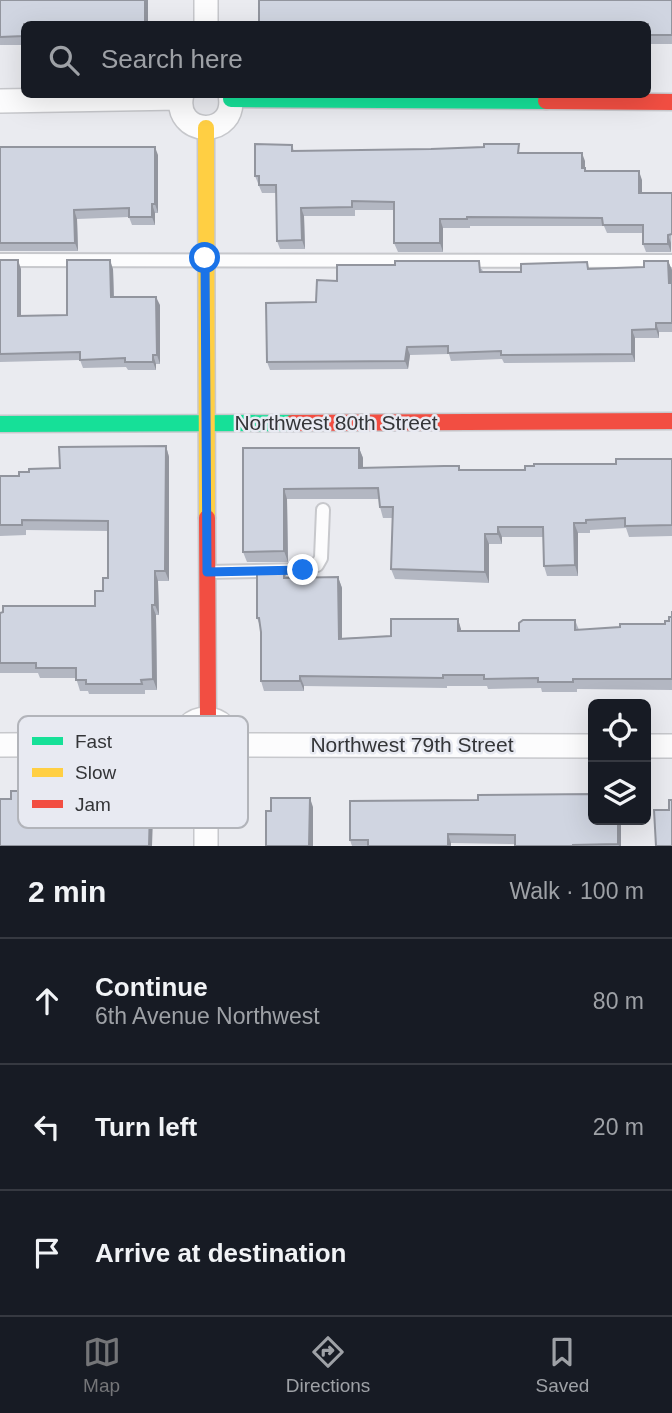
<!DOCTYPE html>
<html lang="en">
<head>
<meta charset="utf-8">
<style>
	body { margin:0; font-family:Arial,sans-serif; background:#20242c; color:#f1f3f6 }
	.controls { position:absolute; right:21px; bottom:21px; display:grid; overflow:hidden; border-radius:10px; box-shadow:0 7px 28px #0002 }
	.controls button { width:63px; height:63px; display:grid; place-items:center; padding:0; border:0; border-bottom:2px solid #363941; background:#171b24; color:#f1f3f6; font:35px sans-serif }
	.stop { position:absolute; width:21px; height:21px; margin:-16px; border:5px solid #1a73e8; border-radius:50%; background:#fff }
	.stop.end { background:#1a73e8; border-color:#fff; box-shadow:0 2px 7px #0008 }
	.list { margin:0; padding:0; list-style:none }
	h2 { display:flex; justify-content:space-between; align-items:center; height:91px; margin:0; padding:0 28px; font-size:30px }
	h2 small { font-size:23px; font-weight:400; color:#9ea1a6 }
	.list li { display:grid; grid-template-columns:46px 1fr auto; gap:21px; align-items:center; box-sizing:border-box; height:126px; padding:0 28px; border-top:2px solid #363941 }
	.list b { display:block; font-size:26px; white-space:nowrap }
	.list p { margin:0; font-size:23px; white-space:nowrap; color:#9ea1a6 }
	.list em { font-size:23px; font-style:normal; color:#9ea1a6 }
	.icon { flex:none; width:38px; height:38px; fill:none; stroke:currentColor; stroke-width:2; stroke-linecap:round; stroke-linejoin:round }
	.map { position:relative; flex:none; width:672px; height:846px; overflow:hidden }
	.search { position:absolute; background:#171b24; box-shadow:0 7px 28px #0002; left:21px; right:21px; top:21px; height:77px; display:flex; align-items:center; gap:18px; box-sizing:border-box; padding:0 24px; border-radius:10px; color:#9ea1a6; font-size:26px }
	.sheet { height:469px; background:#171b24 }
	nav { display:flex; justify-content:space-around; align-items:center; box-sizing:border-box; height:98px; border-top:2px solid #363941; background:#171b24; font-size:19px; color:#9ea1a6 }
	nav a { display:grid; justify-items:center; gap:4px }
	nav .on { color:#747578 }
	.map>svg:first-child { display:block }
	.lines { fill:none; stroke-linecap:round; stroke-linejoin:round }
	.lane-casing { stroke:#c7c8cc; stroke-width:16 }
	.street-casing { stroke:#c7c8cc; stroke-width:26 }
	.fast-casing { stroke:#c7c8cc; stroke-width:19 }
	.slow-casing { stroke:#c7c8cc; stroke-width:19 }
	.jam-casing { stroke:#c7c8cc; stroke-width:19 }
	.lane { stroke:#fcfcfd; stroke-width:12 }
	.street { stroke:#fcfcfd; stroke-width:23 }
	.fast { stroke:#16e098; stroke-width:16 }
	.slow { stroke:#ffcf43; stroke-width:16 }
	.jam { stroke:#f24e42; stroke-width:16 }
	.wall { fill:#b3b7c2 }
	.shaded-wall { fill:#92959e }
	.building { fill:#d0d5e1; stroke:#92959e; stroke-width:2 }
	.route { stroke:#1a73e8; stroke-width:9 }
	.labels { text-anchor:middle; stroke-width:5; stroke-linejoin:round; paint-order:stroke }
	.street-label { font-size:21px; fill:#343538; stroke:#e8eaf2 }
	.key { fill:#e8eaf2; stroke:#b2b4ba; stroke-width:2 }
	.key-label { font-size:19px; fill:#343538 }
</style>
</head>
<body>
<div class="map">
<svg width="672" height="846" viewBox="0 0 672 846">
	<rect width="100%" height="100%" fill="#eaebf0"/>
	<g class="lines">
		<!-- lane casing -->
		<g class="lane-casing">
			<path id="lane" d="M0,260L672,261
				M207,572L303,570L317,565L321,558L323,510"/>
		</g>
		<!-- street casing -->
		<g class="street-casing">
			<path id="street" d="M206,0V24
				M182,94C171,137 239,140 230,94
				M0,101L180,98
				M181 744a25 25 0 1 1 50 0a25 25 0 1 1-50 0Z
				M0,745L182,744
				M231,745L593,746
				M646,746H672
				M206,846V768"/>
		</g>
		<!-- fast casing -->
		<g class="fast-casing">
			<path id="fast" d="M231,99L546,101
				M0,424L292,423"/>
		</g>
		<!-- slow casing -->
		<g class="slow-casing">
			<path id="slow" d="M206,128L207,518"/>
		</g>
		<!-- jam casing -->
		<g class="jam-casing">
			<path id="jam" d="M546,101L672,102
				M292,423L672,421
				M207,518L208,720"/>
		</g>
		<!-- lane -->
		<use href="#lane" class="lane"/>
		<!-- street -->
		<use href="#street" class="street"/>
		<!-- fast -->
		<use href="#fast" class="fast"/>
		<!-- slow -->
		<use href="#slow" class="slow"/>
		<!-- jam -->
		<use href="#jam" class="jam"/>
	</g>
	<!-- wall -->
	<path class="wall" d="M0,0H148L24,24V45H0Z
		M672,0V44H648V24Z
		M292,145L294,151L522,153L585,161V168L587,171L642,180V193H672L671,252H646L643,244V233H607L604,226H470V228H443V252H398L394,243V210H355V216H304L305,249H280L277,241L276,193H262L255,176Z
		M0,147L158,155V213H155V225H132L129,217L77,219L78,251H0Z
		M0,260L21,269V316L67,315L113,269L114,297L160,305V364H156V370H128L126,367L83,368L80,360L0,362Z
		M668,261L672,270V332H659V338H635V362L504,363L502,359L451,361L449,354L410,355L408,369L270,370L267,362L316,302L337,281L482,269L483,272H521L644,267Z
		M166,446L169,457V581H158L159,615H156L157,690H145V694H89L88,691H80L76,678H40L38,673H0V613L95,606L103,591L108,578V531L26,530V535L0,536V476H19L29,472L60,468Z
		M243,448H359L363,458V468L459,466L460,470H525L616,464L672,459V536L629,537L626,528L590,530V533H578V576H547L544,566L543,537H502V544H489V583L395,579L391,569L393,518H383L380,507L379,499H287L288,562H247L243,552Z
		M284,569L287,578L338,577L342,588V638L391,636L458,619L461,631H519L575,620L579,630L665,624L669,621L672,617V611V690L577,689V692H542L541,688L488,689L487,686H447V688L304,686V691H264L261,681V628L257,618Z
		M593,820H621V846H515V844L451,843V846H352L350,840Z"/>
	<!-- shaded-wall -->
	<path class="shaded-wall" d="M145,0H148V24L145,22Z
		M155,147L158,155V213L155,204Z
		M582,153L585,161V176L582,168Z
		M639,171L642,180V202L639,193Z
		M152,204L155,213V225L152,217Z
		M301,208L304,216L305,249L302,240Z
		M74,210L77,219L78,251L75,243Z
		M440,219L443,228V252L440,243Z
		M668,235L671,243V252L668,244Z
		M18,260L21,269V324L18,316Z
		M110,260L113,269L114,305L111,297Z
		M668,261L672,270V291L669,283Z
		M156,297L160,305V364L157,355Z
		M656,323L659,332V338L656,329Z
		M632,330L635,338V362L632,354Z
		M407,347L410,355L408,369L405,361Z
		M153,355L156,364V370L153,362Z
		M166,446L169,457V581L165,571Z
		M359,448L363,458V478L359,468Z
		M284,489L287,499L288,562L284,551Z
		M574,523L578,533V576L575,565Z
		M498,527L502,537V544L498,534Z
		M485,534L489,544V583L485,572Z
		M155,571L158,581L159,615L155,605Z
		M338,577L342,588V649L339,639Z
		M152,605L156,615L157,690L153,679Z
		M458,619L461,629V641L458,631Z
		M300,676L304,686V691L300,681Z
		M147,795L151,804V812L153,818L152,846H149Z
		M310,798L313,807V846H309Z
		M618,820H621V846H619L618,844Z
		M448,834L451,843V846H448Z"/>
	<!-- building -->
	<path class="building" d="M0,0H145V22H152V24H24V36L0,37Z
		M259,0H672V35H648V24H259Z
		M255,144L292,145V151L431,149L484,147V144H519L518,153H582V168H585V171H639V193H672V234L668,235V244H643V225H603L602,218L467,217V219H440V243H394V202L352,201V207L301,208L302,240L277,241L276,185H259V176H255Z
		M0,147H155V204H152V217H129V208L74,210L75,243H0Z
		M0,260H18V316L67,315V260H110L111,297H156L157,355H153V362H125V358L80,360V352L0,354Z
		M395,261H479L480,272H521V264L587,262L588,269L644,267V261H668L669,283H672V323H656V329L632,330V354L501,355V351L448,353V346L407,347L405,361L267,362L266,303L316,302L317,280L337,281V265H395Z
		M166,446L165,571H155V605H152L153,679L141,680L142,684H86V680H76V668H36V663H0V613L3,612V606H95V591H103V578H108V521L22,520V525H0V476H19V472H29V469L60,468L59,447Z
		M243,448H359V468L444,466H459V470H525V466H534V464H616V459H672V525L625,526V518L586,520V523H574L575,565L544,566L543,527H498V534H485V572L391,569L393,507H380L378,488L284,489V551L243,552Z
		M257,569H284V578L338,577L339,639L391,636V619H458V631H519V623L523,620H575V630L620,627V624H665V621H669V617H672V611V679H573V682H538V678L484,679V675H443V678L300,676V681H261V632L259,618H257Z
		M11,791H33V796H76V793H124V795H147L148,809H150L149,846H0V799H11Z
		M593,794V820H618V844L573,845V846H515V835L448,834V846H368V840H350V801L478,800V795Z
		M271,798H310L309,846H266V811H271Z
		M669,800H672V846H656L654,810H669Z"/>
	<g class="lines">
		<!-- route -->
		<path class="route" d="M205,258L207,572L303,570"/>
	</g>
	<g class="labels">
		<!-- street labels -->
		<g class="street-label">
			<text x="336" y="430">Northwest 80th Street</text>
			<text x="412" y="752">Northwest 79th Street</text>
		</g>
	</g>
	<!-- legend -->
	<rect x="18" y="716" width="230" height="112" rx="10" class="key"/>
	<rect x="32" y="737" width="31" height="8" fill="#16e098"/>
	<rect x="32" y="768" width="31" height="9" fill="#ffcf43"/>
	<rect x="32" y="800" width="31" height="8" fill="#f24e42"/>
	<g class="key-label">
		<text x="75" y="748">Fast</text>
		<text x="75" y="779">Slow</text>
		<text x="75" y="811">Jam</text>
	</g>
</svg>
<div class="controls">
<button><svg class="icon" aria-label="locate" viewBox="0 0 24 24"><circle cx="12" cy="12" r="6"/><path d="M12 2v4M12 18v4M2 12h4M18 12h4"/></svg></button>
<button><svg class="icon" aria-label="layers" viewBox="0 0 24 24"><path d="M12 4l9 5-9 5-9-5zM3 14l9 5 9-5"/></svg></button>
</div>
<div class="stop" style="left:205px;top:258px"></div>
<div class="stop end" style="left:303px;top:570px"></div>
<div class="search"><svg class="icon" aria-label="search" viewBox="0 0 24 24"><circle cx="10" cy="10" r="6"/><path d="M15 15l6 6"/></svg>Search here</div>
</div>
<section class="sheet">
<h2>2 min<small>Walk · 100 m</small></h2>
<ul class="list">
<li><svg class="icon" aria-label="ahead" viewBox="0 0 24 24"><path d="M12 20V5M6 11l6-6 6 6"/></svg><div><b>Continue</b><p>6th Avenue Northwest</p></div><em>80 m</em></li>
<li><svg class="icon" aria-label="left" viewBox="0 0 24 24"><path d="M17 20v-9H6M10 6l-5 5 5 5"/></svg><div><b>Turn left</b></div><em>20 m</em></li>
<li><svg class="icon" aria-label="arrive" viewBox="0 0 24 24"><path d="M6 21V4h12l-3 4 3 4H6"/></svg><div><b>Arrive at destination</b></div></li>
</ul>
</section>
<nav>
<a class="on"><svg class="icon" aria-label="map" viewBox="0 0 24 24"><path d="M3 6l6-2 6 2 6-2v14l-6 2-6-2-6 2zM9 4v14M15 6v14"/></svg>Map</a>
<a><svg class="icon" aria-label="directions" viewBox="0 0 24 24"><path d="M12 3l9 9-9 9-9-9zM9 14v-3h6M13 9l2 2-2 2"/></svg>Directions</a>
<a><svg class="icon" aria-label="saved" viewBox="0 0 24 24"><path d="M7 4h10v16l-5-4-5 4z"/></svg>Saved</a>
</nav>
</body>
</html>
